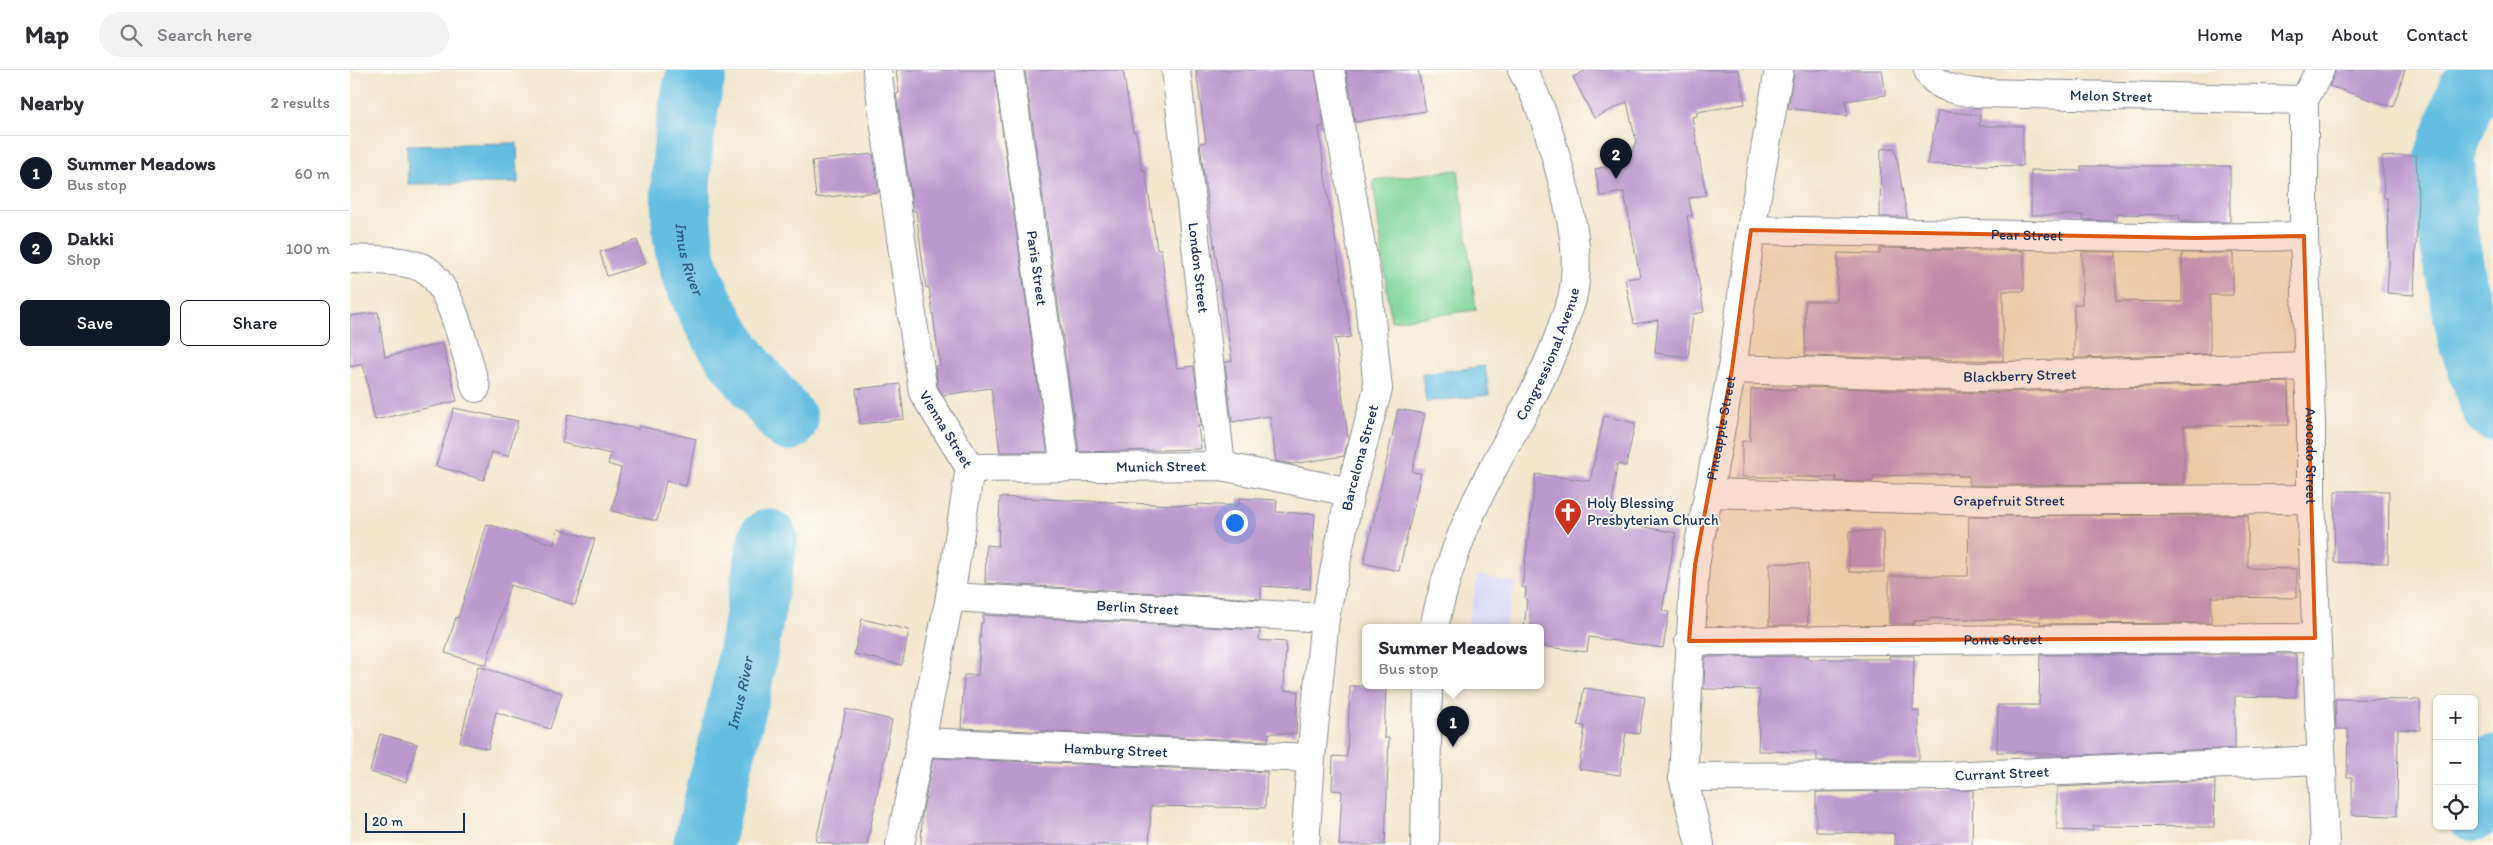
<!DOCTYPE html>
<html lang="en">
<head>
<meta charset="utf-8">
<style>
	body { margin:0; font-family:Itim,sans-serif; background:#f2f2f3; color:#2b2b33 }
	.controls { position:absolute; right:15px; bottom:15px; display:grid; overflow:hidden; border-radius:8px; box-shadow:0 1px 4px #0004 }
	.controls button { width:45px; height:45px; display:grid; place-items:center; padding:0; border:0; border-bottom:1px solid #e1e1e2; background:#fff; color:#2b2b33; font:25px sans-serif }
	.scale { position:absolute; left:15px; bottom:12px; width:100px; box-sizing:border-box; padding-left:5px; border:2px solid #1b2f5e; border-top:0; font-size:14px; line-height:18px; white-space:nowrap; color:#1b2f5e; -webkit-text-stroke:4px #fdfcf7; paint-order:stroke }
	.you { position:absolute; left:884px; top:452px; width:18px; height:18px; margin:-12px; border:4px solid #fff; border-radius:50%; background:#1a73e8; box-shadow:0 0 0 8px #1a73e833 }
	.badge { display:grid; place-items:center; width:32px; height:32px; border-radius:50%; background:#111827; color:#fff; font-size:16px; font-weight:700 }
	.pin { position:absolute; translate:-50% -41px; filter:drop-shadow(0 1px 2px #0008) }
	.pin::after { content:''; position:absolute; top:26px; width:18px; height:15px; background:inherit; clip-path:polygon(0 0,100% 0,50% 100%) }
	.popup { position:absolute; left:1012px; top:554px; width:182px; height:65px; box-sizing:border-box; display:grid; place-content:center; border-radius:8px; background:#fff; filter:drop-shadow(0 1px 4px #0005); font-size:16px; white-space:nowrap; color:#7c7c81 }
	.popup b { font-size:19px; color:#2b2b33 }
	.popup::after { content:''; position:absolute; left:50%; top:100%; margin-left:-10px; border:10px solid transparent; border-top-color:#fff }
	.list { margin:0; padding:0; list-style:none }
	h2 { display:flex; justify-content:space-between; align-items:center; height:65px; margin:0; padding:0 20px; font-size:21px }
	h2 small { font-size:16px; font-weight:400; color:#7c7c81 }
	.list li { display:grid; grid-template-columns:32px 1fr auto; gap:15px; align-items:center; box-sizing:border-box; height:75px; padding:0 20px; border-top:1px solid #e1e1e2 }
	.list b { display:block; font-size:19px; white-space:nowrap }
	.list p { margin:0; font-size:16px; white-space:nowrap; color:#7c7c81 }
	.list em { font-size:16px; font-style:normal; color:#7c7c81 }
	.actions { display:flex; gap:10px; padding:15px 20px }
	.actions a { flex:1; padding:11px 0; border:1px solid #111827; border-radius:8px; text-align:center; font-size:18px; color:#111827 }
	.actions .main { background:#111827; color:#fff }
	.icon { flex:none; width:28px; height:28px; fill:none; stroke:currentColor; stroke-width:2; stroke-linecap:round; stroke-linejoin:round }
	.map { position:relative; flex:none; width:2143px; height:775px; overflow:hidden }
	header { display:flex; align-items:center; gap:30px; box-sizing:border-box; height:70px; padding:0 25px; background:#fff; border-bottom:1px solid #e1e1e2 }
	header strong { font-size:24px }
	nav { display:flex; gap:28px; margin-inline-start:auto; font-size:18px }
	.search { width:350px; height:45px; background:#f2f2f3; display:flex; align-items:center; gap:12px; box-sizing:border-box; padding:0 18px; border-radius:28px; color:#7c7c81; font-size:19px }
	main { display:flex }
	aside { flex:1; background:#fff }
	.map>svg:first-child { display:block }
	.built { fill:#d7d7f8 }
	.green { fill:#81d69a; stroke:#4e827c }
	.water { fill:#63bee1; stroke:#3f76a0 }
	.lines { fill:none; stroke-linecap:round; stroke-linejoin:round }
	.river { stroke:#63bee1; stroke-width:60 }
	.building { fill:#bb98ce }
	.minor-casing { stroke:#868a95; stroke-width:30 }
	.secondary-casing { stroke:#868a95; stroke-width:30 }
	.minor { stroke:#fff; stroke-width:28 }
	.secondary { stroke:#fff; stroke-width:28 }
	.marked { fill:#de5710; fill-opacity:0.2; stroke:#de5710; stroke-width:4; stroke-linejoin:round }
	.labels { text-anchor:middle; stroke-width:4; stroke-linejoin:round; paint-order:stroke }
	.street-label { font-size:15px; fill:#1b2f5e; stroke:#fdfcf7 }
	.poi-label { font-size:15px; fill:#1b2f5e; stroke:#fdfcf7; text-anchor:start }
	.water-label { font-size:16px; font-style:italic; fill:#315a85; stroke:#fdfcf7 }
</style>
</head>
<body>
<header>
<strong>Map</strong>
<div class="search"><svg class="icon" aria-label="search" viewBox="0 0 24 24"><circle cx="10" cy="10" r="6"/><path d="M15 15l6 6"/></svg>Search here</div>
<nav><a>Home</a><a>Map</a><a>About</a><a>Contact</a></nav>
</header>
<main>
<aside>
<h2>Nearby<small>2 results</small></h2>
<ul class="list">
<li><span class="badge">1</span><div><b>Summer Meadows</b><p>Bus stop</p></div><em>60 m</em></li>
<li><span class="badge">2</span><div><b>Dakki</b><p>Shop</p></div><em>100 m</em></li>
</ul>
<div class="actions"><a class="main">Save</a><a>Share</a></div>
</aside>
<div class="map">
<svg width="2143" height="775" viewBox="0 0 2143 775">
	<rect width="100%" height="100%" fill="#fdfcf7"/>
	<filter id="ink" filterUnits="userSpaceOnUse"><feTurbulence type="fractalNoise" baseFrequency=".02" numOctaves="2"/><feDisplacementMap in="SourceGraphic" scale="10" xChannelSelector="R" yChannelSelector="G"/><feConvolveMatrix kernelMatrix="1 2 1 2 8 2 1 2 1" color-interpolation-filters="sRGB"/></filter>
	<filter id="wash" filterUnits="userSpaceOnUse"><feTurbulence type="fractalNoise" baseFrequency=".0096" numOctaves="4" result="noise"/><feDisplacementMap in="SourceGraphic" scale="20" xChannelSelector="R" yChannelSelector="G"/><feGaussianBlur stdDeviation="1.12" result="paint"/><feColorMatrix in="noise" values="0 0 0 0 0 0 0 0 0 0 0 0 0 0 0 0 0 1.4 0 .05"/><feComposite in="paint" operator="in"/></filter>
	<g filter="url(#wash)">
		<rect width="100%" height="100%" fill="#f2e6cc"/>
		<!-- built -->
		<path class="built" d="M1128,505L1165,513L1155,558H1117Z"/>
		<!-- green -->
		<path class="green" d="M1108,100L1126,240L1041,251L1023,110Z"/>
		<!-- water -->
		<path class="water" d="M167,73L168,113L58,114L57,75Z
			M1135,296L1139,325L1076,332L1072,304Z"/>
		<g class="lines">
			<!-- river -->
			<g class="river">
				<path id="s1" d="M347,0C333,53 327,115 333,169C336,198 351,229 365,254C384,289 413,320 438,351"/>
				<path d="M2143,13L2117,21L2095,86L2098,163L2118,271L2143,341"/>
				<path d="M2124,741L2132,702L2143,695"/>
				<path id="s2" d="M353,775L392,616L418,469"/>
			</g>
		</g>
		<g id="blocks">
			<!-- building -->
			<path class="building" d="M546,0H644L697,382H650L641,318L593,325L588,317L585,296L590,295L579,217L576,218L566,141H563L560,119L546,24L549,23Z
				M675,0H773L783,62H786L792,100H795L807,179H811L827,298L844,296L851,356H848L851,379L729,382Z
				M846,0H965L974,56L969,57L975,107L1001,267L985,269L998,368L994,386L942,394L926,391L920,346L882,352L875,292L882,291L855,115L850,73L856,72Z
				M996,0H1068L1076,41L1005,52Z
				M1237,0H1389L1395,34L1347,42V46L1342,47L1356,125L1339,128L1342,146H1337L1354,242L1343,244L1338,287L1305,283L1308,250L1284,254L1275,209L1290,207L1274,122L1250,126L1245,99L1278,92L1286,72L1277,32L1244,48L1223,7Z
				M1444,0H1532L1536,25L1495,31L1498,46L1438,38Z
				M1986,0H2055L2043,37L1979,16Z
				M1588,41L1630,45L1629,56H1673V96L1577,94Z
				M1545,78L1557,147H1530L1531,79Z
				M523,84L529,122L466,128L462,91Z
				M2066,85L2068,127L2064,225L2037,223L2039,195L2037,128H2034L2032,87Z
				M1731,96H1880V152H1832L1829,151V145L1766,144V151L1733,150V145H1681V100L1731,101Z
				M287,170L295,194L257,206L250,182Z
				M1530,178L1674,181V221H1653V291L1455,286V231H1487L1488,183L1530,184Z
				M1732,182H1766V231L1832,232V183H1883V225H1860V284L1724,288V234H1732Z
				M28,242L35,287L93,273L107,331L25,350L13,294L0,297V246Z
				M1938,312L1939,355L1834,356V414L1619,415V406H1608V404L1523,406V412L1486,411V407H1392V371H1400L1401,319L1446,320V317L1630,323Z
				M550,314L554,349L510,354L506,319Z
				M104,338L168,351L158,386L142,382L134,410L86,396Z
				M1048,339L1075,344L1062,402L1071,403L1049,501L1014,493Z
				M218,344L288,359L289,356L346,369L336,416L316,411L307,451L262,441L271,398L258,394L261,384L212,373Z
				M1254,346L1285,353L1276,396L1267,394L1260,450L1326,463L1312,541L1319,542L1313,578L1239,567L1237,582L1190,576V558H1174L1177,529H1175L1176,518L1172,517L1186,404L1240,411Z
				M1985,421H2039L2038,493L1984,492Z
				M650,427L847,436V434L889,436V428L927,430L926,442L965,444L960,519L911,516V529L635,513L636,475L648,476Z
				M1898,445V498L1947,499V528L1861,527V553L1690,554L1691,551L1579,548V550L1564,551V554H1539V506H1618L1619,446Z
				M137,454L204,474L208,459L245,469L225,535L160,515L136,595L95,583L106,547L108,548Z
				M1499,461H1534V502H1499Z
				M1420,493L1458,494V555H1419Z
				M633,545L910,560L909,570L936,572L934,620L948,621L946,664L919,663L918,671L611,658L614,605H628L631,553H633Z
				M512,549L559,560L552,595L504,584Z
				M1946,584V627L1885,626V678L1708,686V684H1688V682H1647L1648,635H1689L1690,585Z
				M1458,586V589H1539V586H1564L1563,641H1569V690L1467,691V682L1408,681L1410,620L1354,619L1355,587Z
				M128,596L212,623L200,659L146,642L138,679L110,672Z
				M1000,616H1036L1034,668H1039L1035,775H989L992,721L982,720L983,686L997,687Z
				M1234,618L1295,627L1289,664L1276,662L1270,705L1229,699L1235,656L1228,655Z
				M1985,629L2070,630V660L2048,659L2047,746L2002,745V707H1997L1998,659H1986Z
				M496,639L542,650L517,775H488L466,771Z
				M30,664L67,674L56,712L20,702Z
				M583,688L917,702L915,738L801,736L799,775H571L572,747Z
				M1865,710L1864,757L1743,756V761L1707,760V717Z
				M1623,720L1622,775H1544V763L1466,762V722Z"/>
		</g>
	</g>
	<g filter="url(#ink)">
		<use href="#blocks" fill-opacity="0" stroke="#868a95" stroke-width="1"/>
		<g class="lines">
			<!-- minor casing -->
			<g class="minor-casing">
				<g id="minor">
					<path id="s3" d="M527,0L573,322L620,398L600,527L550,775"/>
					<path id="s4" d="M659,0L715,397"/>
					<path id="s5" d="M826,0L871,396"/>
					<path id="s6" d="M1578,0C1585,18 1609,21 1626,23L1954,30"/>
					<path id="s7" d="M1970,0L1954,30V166L1961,353V429L1975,775"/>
					<path id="s8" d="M1401,160L1846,168L1954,166"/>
					<path d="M0,189C22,190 52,189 73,198C101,210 117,289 126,318"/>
					<path id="s9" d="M1382,299L1629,307L1958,296"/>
					<path id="s10" d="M620,398L871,396L1000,422"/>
					<path id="s11" d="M1358,423L1632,431L1961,429"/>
					<path id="s12" d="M600,527L975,548"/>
					<path id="s13" d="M1339,571L1965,568"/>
					<path id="s14" d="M570,672L961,688"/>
					<path id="s15" d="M1333,707L1595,706L1971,690"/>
					<path id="s16" d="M955,775L961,688L975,548L1000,422L1028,319L1017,210L980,0"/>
					<path id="s17" d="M1350,775L1333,707L1345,495L1382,299L1401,160L1429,0"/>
				</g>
			</g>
			<!-- secondary casing -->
			<g class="secondary-casing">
				<g id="secondary">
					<path id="s18" d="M1084,558C1095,505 1113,455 1139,406C1165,356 1195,309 1213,254C1216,244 1221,235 1223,225C1231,183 1220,139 1209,98C1200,65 1190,30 1172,0"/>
					<path d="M1075,775L1078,616"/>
				</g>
			</g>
			<!-- minor -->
			<use href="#minor" class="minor"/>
			<!-- secondary -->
			<use href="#secondary" class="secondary"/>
		</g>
	</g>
	<!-- marked area -->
	<path class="marked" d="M1401,160L1846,168L1954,166L1965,568L1339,571L1345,495L1382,299Z"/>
	<!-- icons -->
	<defs>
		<g id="church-pin" transform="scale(1.4375)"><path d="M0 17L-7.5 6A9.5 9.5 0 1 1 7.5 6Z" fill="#c8321e" stroke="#fdfcf7"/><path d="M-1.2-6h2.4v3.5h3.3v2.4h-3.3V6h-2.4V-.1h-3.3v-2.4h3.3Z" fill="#fff"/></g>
	</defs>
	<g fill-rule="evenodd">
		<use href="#church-pin" x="1218" y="442"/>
	</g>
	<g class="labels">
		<!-- street labels -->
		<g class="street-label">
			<text dy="5" stroke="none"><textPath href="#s6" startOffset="191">Melon Street</textPath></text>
			<text dy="5" stroke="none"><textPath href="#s8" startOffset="276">Pear Street</textPath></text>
			<text dy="5" stroke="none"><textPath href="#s4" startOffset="200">Paris Street</textPath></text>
			<text dy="5" stroke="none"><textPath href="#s5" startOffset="199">London Street</textPath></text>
			<text dy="5" stroke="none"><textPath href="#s18" startOffset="298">Congressional Avenue</textPath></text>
			<text dy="5" stroke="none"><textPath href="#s9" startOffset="288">Blackberry Street</textPath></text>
			<text dy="5" stroke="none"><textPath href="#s17" startOffset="422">Pineapple Street</textPath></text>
			<text dy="5" stroke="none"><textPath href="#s3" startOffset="369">Vienna Street</textPath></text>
			<text dy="5" stroke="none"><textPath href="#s7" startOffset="390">Avocado Street</textPath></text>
			<text dy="5" stroke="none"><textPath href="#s16" startOffset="392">Barcelona Street</textPath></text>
			<text dy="5" stroke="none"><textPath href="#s10" startOffset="191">Munich Street</textPath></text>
			<text dy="5" stroke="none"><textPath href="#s11" startOffset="301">Grapefruit Street</textPath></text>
			<text dy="5" stroke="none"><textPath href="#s12" startOffset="188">Berlin Street</textPath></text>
			<text dy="5" stroke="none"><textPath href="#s13" startOffset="314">Pome Street</textPath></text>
			<text dy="5" stroke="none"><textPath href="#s14" startOffset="196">Hamburg Street</textPath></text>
			<text dy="5" stroke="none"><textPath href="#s15" startOffset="319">Currant Street</textPath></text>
		</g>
		<!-- poi labels -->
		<g class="poi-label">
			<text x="1237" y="438">Holy Blessing<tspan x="1237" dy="17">Presbyterian Church</tspan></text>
		</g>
		<!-- water labels -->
		<g class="water-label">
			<text dy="6" stroke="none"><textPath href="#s1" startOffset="191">Imus River</textPath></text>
			<text dy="6" stroke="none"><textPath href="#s2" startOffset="156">Imus River</textPath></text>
		</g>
	</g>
</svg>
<div class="controls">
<button>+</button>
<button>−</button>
<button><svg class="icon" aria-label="locate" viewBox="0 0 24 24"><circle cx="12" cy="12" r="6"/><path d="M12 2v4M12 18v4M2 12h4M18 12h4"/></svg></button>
</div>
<div class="scale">20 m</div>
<div class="you"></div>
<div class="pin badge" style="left:1103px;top:677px">1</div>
<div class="popup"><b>Summer Meadows</b>Bus stop</div>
<div class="pin badge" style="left:1266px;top:109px">2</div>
</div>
</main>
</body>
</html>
